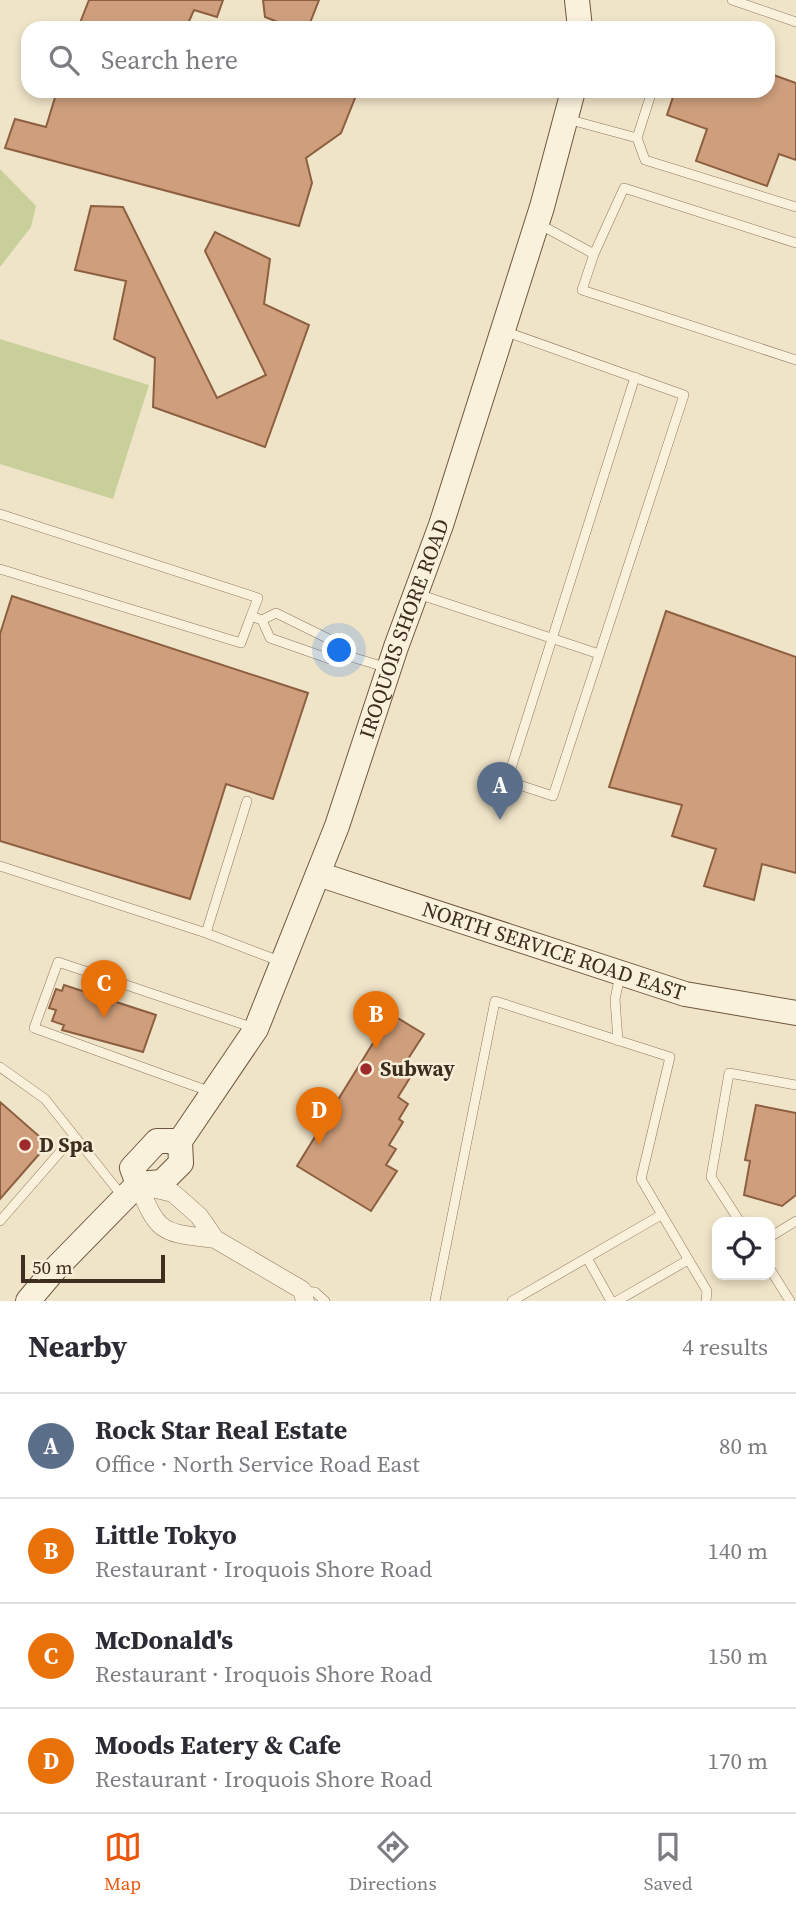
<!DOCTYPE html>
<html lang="en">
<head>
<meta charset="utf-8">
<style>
	body { margin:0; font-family:"Source Serif 4",serif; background:#f7f7f7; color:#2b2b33 }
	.controls { position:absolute; right:21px; bottom:21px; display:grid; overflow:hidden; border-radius:14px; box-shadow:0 4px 10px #0003 }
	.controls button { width:63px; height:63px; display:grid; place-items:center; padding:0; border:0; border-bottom:2px solid #e1e1e2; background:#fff; color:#2b2b33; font:35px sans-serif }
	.scale { position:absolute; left:21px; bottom:18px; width:144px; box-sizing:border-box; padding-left:7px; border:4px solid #3d2e20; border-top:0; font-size:19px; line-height:24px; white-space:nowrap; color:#3d2e20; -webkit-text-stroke:5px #f7eed8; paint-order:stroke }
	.you { position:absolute; left:340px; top:651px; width:24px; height:24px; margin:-18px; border:5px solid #fff; border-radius:50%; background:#1a73e8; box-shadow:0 0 0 10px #1a73e833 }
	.badge { display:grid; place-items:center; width:46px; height:46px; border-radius:50%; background:#ea580c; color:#fff; font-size:23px; font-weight:700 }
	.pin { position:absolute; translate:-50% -58px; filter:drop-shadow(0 2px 4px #0008) }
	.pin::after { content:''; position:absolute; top:37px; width:24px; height:21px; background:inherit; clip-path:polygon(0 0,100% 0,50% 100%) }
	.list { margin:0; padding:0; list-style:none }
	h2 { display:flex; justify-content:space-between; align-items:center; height:91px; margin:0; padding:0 28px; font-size:30px }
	h2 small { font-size:23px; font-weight:400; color:#7c7c81 }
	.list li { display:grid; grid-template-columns:46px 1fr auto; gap:21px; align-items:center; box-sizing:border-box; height:105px; padding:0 28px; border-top:2px solid #e1e1e2 }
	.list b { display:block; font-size:26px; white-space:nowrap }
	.list p { margin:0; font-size:23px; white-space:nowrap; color:#7c7c81 }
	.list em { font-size:23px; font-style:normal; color:#7c7c81 }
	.icon { flex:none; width:38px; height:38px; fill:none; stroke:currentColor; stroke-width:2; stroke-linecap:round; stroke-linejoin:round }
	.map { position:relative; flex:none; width:796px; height:1301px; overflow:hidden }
	.search { position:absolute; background:#fff; box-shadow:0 4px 10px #0003; left:21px; right:21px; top:21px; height:77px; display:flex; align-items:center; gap:18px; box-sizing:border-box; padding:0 24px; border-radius:21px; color:#7c7c81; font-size:26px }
	.sheet { height:511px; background:#fff }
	nav { display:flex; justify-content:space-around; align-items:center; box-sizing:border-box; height:98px; border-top:2px solid #e1e1e2; background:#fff; font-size:19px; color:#7c7c81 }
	nav a { display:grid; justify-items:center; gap:4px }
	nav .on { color:#ea580c }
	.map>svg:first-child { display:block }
	.green { fill:#c9cf9b }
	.building { fill:#cf9f7d; stroke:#8d5f41; stroke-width:2 }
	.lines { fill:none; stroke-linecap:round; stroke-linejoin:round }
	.lane-casing { stroke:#8d765c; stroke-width:10 }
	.street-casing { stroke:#8d765c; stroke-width:19 }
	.secondary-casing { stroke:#6f573f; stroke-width:26 }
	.lane { stroke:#faf1dc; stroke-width:9 }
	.street { stroke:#faf1dc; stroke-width:18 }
	.secondary { stroke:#faf1dc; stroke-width:24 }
	.poi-dot { fill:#9e2a2b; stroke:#f7eed8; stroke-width:2.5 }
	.labels { text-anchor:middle; stroke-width:5; stroke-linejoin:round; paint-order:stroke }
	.street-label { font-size:21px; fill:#3d2e20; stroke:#f7eed8 }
	.poi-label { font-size:21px; font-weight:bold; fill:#3d2e20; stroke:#f7eed8; text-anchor:start }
</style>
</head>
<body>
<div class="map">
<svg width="796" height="1301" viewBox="0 0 796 1301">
	<rect width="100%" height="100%" fill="#f0e4c8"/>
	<!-- green -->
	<path class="green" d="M0,169L36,206L31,227L0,267Z
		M0,339L149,385L113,499L0,464Z"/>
	<!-- building -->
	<path class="building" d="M89,0H223L217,17L194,10L186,28H78Z
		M263,0H319L308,28H293L265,17Z
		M768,73L796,83V160L779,154L767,186L696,161L707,129L667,115L675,91H768Z
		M57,91H351L355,98L341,133L306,158L312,183L299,226L5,148L15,119L46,127Z
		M91,206L123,207L217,398L266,375L205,251L215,232L270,259L264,304L309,325L265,447L153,407L155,358L114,339L126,281L75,270Z
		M12,596L308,693L273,799L226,784L190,899L0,841V634Z
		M666,611L796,657V873L762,864L754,900L704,886L716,849L672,836L682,805L609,787Z
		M64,985L156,1015L143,1052L62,1030L64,1025L52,1021L56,1010L49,1008L56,989L62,991Z
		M391,1014L424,1034L406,1062L416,1068L398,1097L408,1104L399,1119L403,1122L389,1145L396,1149L386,1165L397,1171L371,1211L297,1166Z
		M0,1102L48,1144L0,1199Z
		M756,1105L796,1113V1195L782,1206L744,1195L750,1161L745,1160Z"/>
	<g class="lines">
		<!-- lane casing -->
		<g class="lane-casing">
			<path id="lane" d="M732,0L796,22
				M567,119L637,138L652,91
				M637,138L645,160L796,207
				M539,224L594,254L582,290L796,360
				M594,254L624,188L796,243
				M504,331L684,395L553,796L507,781L635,377
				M0,514L258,598L251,616L262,620L270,638L330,659L345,655L388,668
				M0,569L241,643L251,616
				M418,594L599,654
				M262,620L276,613L339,644L345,655
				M0,866L206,933L282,962
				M206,933L247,801
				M618,1041L615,999L620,975
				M0,1067L45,1099L123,1197
				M211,1092L34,1028L58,962L254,1028
				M0,1221L74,1136
				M740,1222L711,1177L729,1073L796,1085
				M770,1237L796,1221
				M587,1258L611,1301
				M770,1269L790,1301
				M303,1291L315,1292L325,1301
				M435,1301L495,1001L670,1057L641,1179L707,1291L706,1301
				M512,1301L661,1215
				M617,1301L688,1260"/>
		</g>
		<!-- street casing -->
		<g class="street-casing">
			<path id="street" d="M138,1184C159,1235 161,1232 215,1239
				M144,1186L173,1193L199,1216L215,1239L302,1290L305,1301"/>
		</g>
		<!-- secondary casing -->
		<g class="secondary-casing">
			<g id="secondary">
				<path d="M577,0L580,28"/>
				<path id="s1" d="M318,874L685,994L796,1013"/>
				<path d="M138,1184L132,1168L157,1141H180"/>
				<path id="s2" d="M28,1301L55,1269L138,1184L162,1182L181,1163L180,1141L256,1029L337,826L396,647L441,525L542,207L573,91"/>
			</g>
		</g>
		<!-- lane -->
		<use href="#lane" class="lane"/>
		<!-- street -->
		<use href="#street" class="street"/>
		<!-- secondary -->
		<use href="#secondary" class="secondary"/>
	</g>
	<!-- markers -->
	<g class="poi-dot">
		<circle cx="366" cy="1069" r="7"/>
		<circle cx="25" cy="1145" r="7"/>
	</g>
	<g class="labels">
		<!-- street labels -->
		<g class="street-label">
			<text dy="7" stroke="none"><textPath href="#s2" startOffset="796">IROQUOIS SHORE ROAD</textPath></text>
			<text dy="7" stroke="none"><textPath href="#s1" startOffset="248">NORTH SERVICE ROAD EAST</textPath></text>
		</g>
		<!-- poi labels -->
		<g class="poi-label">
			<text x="380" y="1076">Subway</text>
			<text x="39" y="1152">D Spa</text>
		</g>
	</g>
</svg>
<div class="controls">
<button><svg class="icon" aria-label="locate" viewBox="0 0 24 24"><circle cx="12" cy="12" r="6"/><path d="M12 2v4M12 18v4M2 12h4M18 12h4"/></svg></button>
</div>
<div class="scale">50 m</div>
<div class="you"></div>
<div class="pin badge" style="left:500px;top:820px;background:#5c6f8a">A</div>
<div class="pin badge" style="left:376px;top:1049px;background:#e8710a">B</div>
<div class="pin badge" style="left:104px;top:1018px;background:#e8710a">C</div>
<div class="pin badge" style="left:319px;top:1145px;background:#e8710a">D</div>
<div class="search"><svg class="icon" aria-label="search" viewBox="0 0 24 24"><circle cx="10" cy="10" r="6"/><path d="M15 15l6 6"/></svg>Search here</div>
</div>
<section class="sheet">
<h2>Nearby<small>4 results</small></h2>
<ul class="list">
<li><span class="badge" style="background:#5c6f8a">A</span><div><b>Rock Star Real Estate</b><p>Office · North Service Road East</p></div><em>80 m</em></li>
<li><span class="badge" style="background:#e8710a">B</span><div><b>Little Tokyo</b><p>Restaurant · Iroquois Shore Road</p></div><em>140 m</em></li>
<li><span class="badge" style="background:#e8710a">C</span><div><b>McDonald's</b><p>Restaurant · Iroquois Shore Road</p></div><em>150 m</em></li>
<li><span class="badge" style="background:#e8710a">D</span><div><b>Moods Eatery &amp; Cafe</b><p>Restaurant · Iroquois Shore Road</p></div><em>170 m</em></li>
</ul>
</section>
<nav>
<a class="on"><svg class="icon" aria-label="map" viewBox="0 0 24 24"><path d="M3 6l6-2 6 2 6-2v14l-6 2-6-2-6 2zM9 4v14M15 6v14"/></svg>Map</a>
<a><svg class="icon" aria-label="directions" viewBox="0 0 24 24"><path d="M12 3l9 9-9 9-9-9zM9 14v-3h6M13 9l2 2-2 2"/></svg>Directions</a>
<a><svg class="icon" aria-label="saved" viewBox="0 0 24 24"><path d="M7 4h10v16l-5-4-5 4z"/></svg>Saved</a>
</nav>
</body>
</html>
